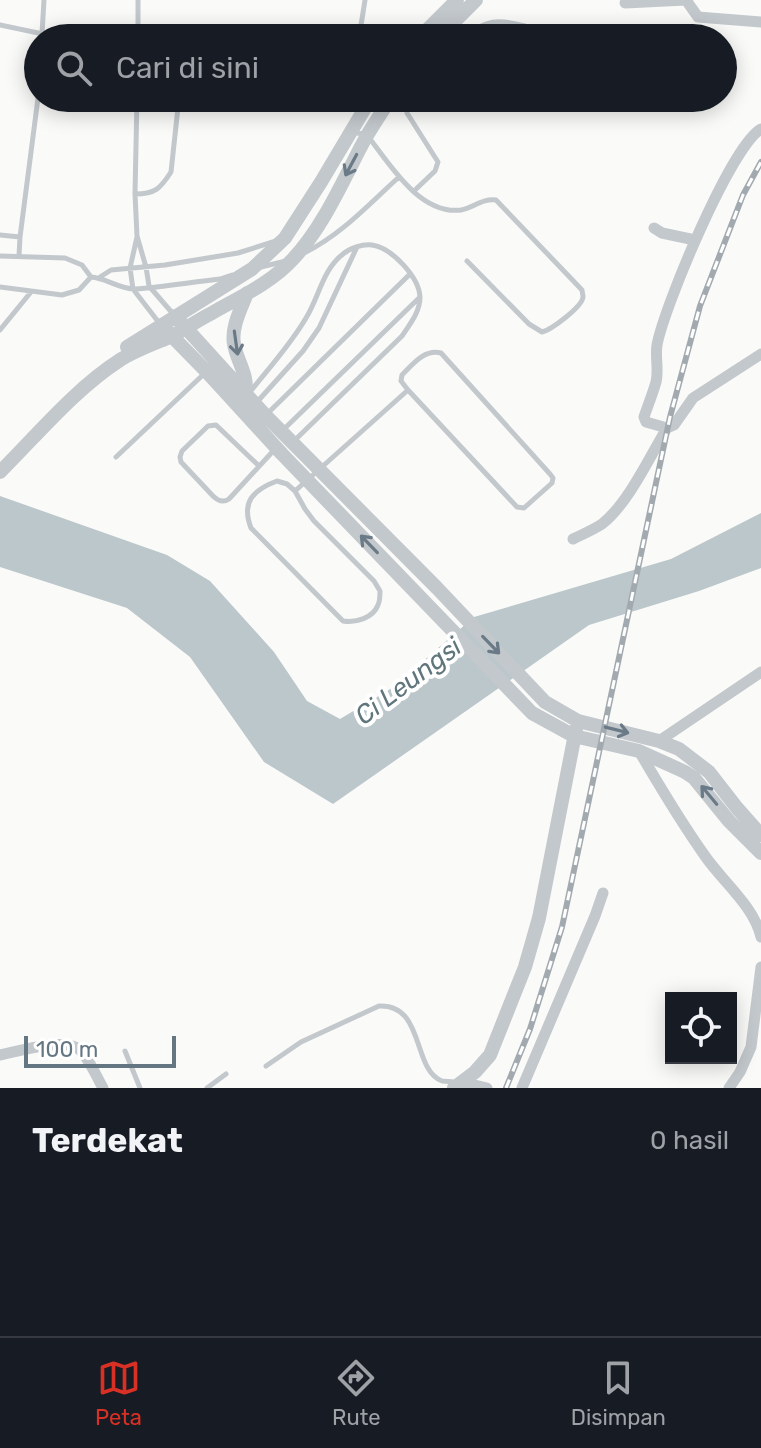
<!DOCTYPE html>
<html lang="id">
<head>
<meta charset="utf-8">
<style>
	body { margin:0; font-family:Rubik,sans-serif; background:#20242c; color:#f1f3f6 }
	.controls { position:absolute; right:24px; bottom:24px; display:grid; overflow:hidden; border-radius:0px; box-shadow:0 4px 20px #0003 }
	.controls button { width:72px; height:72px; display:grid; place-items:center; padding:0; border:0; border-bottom:2px solid #363941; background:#171b24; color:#f1f3f6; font:40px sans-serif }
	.scale { position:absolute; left:24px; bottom:20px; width:152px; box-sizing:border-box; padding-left:8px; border:4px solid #657683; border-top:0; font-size:22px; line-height:28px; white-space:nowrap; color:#657683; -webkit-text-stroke:6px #fff; paint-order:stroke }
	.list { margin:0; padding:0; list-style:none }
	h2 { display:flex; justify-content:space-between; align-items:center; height:104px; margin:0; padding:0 32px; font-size:34px }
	h2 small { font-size:26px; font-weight:400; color:#9ea1a6 }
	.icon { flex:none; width:44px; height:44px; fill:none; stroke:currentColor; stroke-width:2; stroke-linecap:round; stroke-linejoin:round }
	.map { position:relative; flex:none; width:761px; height:1088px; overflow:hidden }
	.search { position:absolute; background:#171b24; box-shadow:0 4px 20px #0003; left:24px; right:24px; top:24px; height:88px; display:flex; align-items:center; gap:20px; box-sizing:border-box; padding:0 28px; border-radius:44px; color:#9ea1a6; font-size:30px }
	.sheet { height:248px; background:#171b24 }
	nav { display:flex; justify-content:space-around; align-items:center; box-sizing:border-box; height:112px; border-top:2px solid #363941; background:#171b24; font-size:22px; color:#9ea1a6 }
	nav a { display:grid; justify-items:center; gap:4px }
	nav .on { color:#d93025 }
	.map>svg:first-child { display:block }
	.water { fill:#bbc7cb }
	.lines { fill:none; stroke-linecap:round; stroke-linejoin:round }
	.service { stroke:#c3c8cc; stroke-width:5 }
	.minor { stroke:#c3c8cc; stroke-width:11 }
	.tertiary { stroke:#c3c8cc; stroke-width:14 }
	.rail-casing { stroke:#a2aab0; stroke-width:6 }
	.rail { stroke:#fff; stroke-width:3; stroke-dasharray:9; stroke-linecap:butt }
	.oneway { stroke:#6a7a87 }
	.labels { text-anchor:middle; stroke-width:8; stroke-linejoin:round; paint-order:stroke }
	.water-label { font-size:26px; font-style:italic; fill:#60757c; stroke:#fff }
</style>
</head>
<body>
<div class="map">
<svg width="761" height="1088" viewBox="0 0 761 1088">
	<rect width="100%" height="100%" fill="#fafaf8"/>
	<!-- water -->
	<path class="water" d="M0,496L167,555L210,581L274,652L307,701L340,719L392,688L474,617L671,559L761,513V568L699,591L589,625L333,804L264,762L190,657L127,608L0,567Z"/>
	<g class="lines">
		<!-- service -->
		<path class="service" d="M0,25L62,38
			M42,34L44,0
			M307,37L308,38
			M138,38V0
			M359,38L365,0
			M464,38C485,19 499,19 525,26
			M137,98L135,194L137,236L146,267L149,286L174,315
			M412,98L407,106V113L438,162L435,171L414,191
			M353,132L367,135C389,163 419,215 461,210C473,208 483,198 496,200L582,290C582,292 583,294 583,297C582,307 551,330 542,332L529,324L467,261
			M135,194C155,194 160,189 171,172L179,98
			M0,235L20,237L19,256
			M20,237L38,98
			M137,237L130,268L133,289L160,324
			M306,252C342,234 369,204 399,177
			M0,256L65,258L82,265L91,277C106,278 119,289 135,289C163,287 192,282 220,279L232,275
			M261,267L286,261
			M100,277L111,270L165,265L238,253L276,241
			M0,287L62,295L79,290L91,277
			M0,330L31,292
			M250,392C269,368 291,344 306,318C319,297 323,269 343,254C350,248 362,244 372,245C392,248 419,277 420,297C420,312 410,324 402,336L295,440
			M257,402L303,351L319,328L357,247
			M268,413L410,274
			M283,430L419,298
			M116,457L206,372
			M259,466L216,425L208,426L182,451L180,457L181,462L213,496C218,501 223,503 229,499L275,449
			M277,481L287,484L295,491L305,509L314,521L374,581L380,591C380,596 380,601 378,605C373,618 356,623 343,621L251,528C241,502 253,490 277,481Z
			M295,491L408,390L517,507L524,508L552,483L553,478L550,474L441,353C424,349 413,364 402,375L401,381L408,390
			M125,1051L140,1088
			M266,1066L301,1042L379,1006C425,1004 412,1070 442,1081C443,1081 454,1082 455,1082
			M207,1088L226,1074"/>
		<!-- minor -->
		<path class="minor" d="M625,3L686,0L698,17L761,22
			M654,228L662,233L695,240
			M667,428L674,425L693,398L761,354
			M573,539C583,534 593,530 602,524C628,504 650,456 667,428L646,422L644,417C648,405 653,393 656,382C659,370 655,357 657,345C664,307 731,146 761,129
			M659,741L761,672
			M639,751C660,787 681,822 705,856C723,882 754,906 761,937
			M0,1055C19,1051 66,1037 80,1050C90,1060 96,1076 103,1088
			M462,1082L487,1088
			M522,1088L595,916L603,893
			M729,1088L740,1072L751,1047L761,967"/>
		<!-- tertiary -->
		<path class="tertiary" d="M419,38L457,0
			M438,38L476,0
			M175,316L265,415L437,588L545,702L578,721L659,741L679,749L709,772L737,808L761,835
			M161,325L207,372L282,454L532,713L574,736L639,751L685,772L694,778L729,821L761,853
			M127,347L252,269L285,238L321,182L371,98
			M245,394C249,375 237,362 234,344C231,327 241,309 247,293
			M0,472C38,434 75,389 120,360C136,350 153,344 170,337C184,330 198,320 212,313C240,297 271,283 293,259C324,226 344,178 365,139C373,125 382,112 391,98
			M454,1088L475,1072L490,1055L525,967L539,918L576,729"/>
		<!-- rail casing -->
		<g class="rail-casing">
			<path id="rail" d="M506,1088L530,1029L562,927L670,417L700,306L743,195L761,162"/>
		</g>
		<!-- rail -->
		<use href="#rail" class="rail"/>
	</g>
	<!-- one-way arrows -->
	<defs><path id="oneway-shaft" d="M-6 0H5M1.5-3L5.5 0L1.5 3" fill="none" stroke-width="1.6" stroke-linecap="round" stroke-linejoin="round" transform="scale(2)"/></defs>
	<g class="oneway">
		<use href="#oneway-shaft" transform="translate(351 165) rotate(118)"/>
		<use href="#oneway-shaft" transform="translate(236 343) rotate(82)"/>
		<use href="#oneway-shaft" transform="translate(369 544) rotate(-134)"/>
		<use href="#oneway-shaft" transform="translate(491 645) rotate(46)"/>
		<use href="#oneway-shaft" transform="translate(617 730) rotate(14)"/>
		<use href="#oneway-shaft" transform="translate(709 795) rotate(-130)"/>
	</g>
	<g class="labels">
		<!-- water labels -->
		<g class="water-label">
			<text transform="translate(408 681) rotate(-37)" y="9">Ci Leungsi</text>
		</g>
	</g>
</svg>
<div class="controls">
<button><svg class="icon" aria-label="locate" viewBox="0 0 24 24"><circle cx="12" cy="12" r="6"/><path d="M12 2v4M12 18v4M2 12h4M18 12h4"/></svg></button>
</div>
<div class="scale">100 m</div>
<div class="search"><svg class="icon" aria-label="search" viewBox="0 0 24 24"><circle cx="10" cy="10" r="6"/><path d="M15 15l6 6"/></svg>Cari di sini</div>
</div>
<section class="sheet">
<h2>Terdekat<small>0 hasil</small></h2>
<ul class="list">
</ul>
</section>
<nav>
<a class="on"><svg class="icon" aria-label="map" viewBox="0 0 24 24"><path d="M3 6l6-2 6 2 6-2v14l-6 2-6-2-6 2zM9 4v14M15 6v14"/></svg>Peta</a>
<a><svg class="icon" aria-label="directions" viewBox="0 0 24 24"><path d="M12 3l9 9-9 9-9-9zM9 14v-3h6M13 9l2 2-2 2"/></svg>Rute</a>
<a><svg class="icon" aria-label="saved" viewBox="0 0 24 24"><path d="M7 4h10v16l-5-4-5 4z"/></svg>Disimpan</a>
</nav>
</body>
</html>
